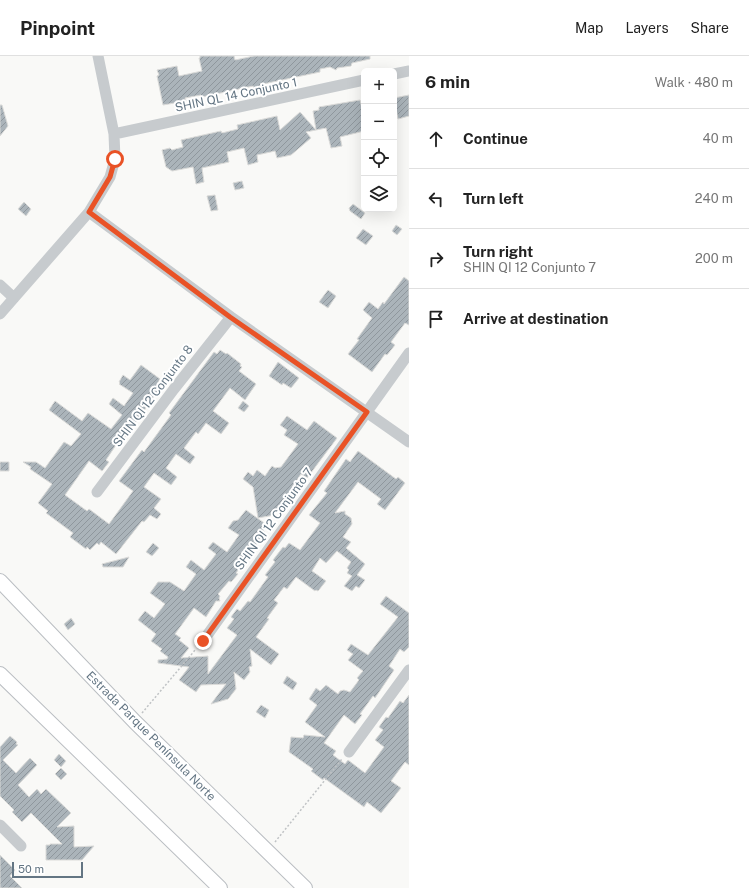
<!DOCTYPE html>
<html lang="en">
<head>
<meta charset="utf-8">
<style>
	body { margin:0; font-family:"Public Sans",sans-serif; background:#f2f2f2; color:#222 }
	.controls { position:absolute; right:12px; top:12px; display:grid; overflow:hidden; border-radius:6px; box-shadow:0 4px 16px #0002 }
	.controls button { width:36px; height:36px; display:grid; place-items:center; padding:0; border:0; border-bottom:1px solid #e0e0e0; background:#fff; color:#222; font:20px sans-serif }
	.scale { position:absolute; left:12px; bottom:10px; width:71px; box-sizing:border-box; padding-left:4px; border:2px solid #637583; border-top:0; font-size:11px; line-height:14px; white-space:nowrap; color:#637583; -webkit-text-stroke:3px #fff; paint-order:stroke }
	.stop { position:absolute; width:12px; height:12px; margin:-9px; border:3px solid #e95226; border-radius:50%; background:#fff }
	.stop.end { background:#e95226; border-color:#fff; box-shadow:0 1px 4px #0008 }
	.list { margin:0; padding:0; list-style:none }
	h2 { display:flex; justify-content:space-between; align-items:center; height:52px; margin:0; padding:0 16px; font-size:17px }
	h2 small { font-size:13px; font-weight:400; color:#767676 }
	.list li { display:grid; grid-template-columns:26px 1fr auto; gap:12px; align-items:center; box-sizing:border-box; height:60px; padding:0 16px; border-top:1px solid #e0e0e0 }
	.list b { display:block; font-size:15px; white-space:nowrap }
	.list p { margin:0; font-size:13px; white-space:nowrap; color:#767676 }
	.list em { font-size:13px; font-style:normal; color:#767676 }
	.icon { flex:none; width:22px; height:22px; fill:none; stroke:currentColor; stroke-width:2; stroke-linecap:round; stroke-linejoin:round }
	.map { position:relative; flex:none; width:409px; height:832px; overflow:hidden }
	header { display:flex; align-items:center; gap:24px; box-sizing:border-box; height:56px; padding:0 20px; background:#fff; border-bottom:1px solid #e0e0e0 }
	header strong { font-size:19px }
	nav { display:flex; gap:22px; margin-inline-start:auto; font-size:14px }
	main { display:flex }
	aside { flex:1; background:#fff }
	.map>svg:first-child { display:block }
	.building { fill:url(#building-hatch); stroke:#dbdbd9 }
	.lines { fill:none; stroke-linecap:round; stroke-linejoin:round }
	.major-casing { stroke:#babec2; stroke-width:16 }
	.path { stroke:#c0c3c5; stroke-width:1.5; stroke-dasharray:2 2; stroke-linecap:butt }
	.minor { stroke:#c7cbce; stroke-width:11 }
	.major { stroke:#fff; stroke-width:14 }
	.route { stroke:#e95226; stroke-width:5 }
	.labels { text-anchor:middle; stroke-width:4; stroke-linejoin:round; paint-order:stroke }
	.street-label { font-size:12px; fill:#637583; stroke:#fff }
</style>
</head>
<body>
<header>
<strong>Pinpoint</strong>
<nav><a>Map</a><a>Layers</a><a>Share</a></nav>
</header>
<main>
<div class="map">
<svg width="409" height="832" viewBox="0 0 409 832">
	<defs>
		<pattern id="building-hatch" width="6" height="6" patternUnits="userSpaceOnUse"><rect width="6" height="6" fill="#abb4ba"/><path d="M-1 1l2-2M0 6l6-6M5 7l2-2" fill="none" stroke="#8f979d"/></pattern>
	</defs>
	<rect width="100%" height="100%" fill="#f9f9f7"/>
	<!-- building -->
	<path class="building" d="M200,0H234L235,4L254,0H370V3L352,7L351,10L337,12L336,14L330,11L320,13V16L263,28L264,34L255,35L253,30L202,41L201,39L185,42L186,45L163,49L157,20L159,19L157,14L177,10L179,20L202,15L199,2H200Z
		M409,39V60L398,63L394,42Z
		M360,44L364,60V75L340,81L342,90L331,92L326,72L306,76L311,82L291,99L277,102L275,95L257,99L258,106L248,109L244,92L227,96L229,106L202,112L204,126L196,128L193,111L172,115L166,111L162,94L170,92L172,94L183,91L181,84L221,75L222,77L238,73L237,69L277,60L280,74L300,56L316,74L313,55L319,54V51Z
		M0,49H2L8,70L0,80Z
		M242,125L244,132L235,134L233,127Z
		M215,139L218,154L211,155L207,140Z
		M24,146L31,153L26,160L18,153Z
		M353,148L365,157L361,163L350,155L349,152Z
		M396,169L402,173L397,179L392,175Z
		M363,173L373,180L366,189L356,182Z
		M404,221L409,225V269L405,267L391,286L395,289L387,299L385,298L372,316L348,298L359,284L357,283L372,262L363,254L369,246L378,253L383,246L384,248Z
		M328,234L336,240L328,252L319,246Z
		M220,294L226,298L227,297L241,308L240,310L242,311L239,315L256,328L245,344L230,332L213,355L229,367L221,378L206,367L198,378L196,376L184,392L195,401L190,408L176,398L166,412L177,421L171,429L154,417L144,431L161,443L154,452L161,458L157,463L150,459L144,466L142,465L116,498L101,486L99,489L97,487L90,494L87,491L86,493L70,481L73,477L46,457L48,455L38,447L52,428L30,413L31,411L23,406H36L45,412L64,386L71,390L81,378L49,354L55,345L82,365L88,357L111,373L122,359L109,348L113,342L124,350L133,337L119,328L120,327L119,326L123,319L130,324L141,309L160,323L157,328L161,331L118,391L116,389L106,404L109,406L102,415L89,405L65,439L87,455L89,453L109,468L133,435L119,425L142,394L144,396L171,359L169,357L214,296L217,298Z
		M278,306L299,322L291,332L283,327L282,329L269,320Z
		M243,345L249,350L244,356L238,352Z
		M287,360L307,374L314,365L337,382L307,422L301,418L292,431L295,433L284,450L285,454L274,455V459L258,462L253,431L243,423L248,416L253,420L257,414L265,420L272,410L275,412L281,411L298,388L284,379L287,374L280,369Z
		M358,395L396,423L398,421L405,427L385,454L377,448L381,443L358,426L335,457L345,455V458L351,462L352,468L343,481L351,486L346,492L365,508L357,519L365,524L359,532L356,530L352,535L344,530L352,520L347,517L349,514L347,512L351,506L337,495L326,507L320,502L312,515L326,525L318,535L316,534L315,535L296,521L287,533L284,531L274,544L278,547L267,562L269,563L256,581L279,598L271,609L250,593L252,610L249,611L250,616L244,624L234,616L236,633L228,643L211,648L226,628L201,629L196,636L179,624L189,611L158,607V604L167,603L168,601L160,595L162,593L151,585L156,578L138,564L145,555L154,562L165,548L150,537L158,526H170L184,535L196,518L186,511L191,504L204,514L216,498L208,492L213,486L227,496L239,479L228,472L233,465L238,464L246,454L267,469L263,475L265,476L236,517L238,518L231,526L229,525L218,538L220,540L219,542L220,545H216L206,561L194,552L175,578L181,582L179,584L189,592L181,602L208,600V618L237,579L227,572L234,563L231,561L237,553L240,555L248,545L250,546L268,521L265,519L275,506L273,504L283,491L285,492L289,487L300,494L320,467L309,459L327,437L324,435L346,403L350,406Z
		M0,406H9V415H0Z
		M153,487L159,492L152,500L146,496Z
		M129,501L123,511H103L102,508Z
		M386,540L409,557V591L404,596L400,593L389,610L394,614L375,642L373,640L360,658L362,659L355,668L344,659L324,687L336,695L333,699L345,708L348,704L365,717L384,691L375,684L383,674L379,671L386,661L388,662L400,645L403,647L409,639V709L405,706L391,725L401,732L381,757L367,746L364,751L324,722L323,724L311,715L313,713L289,696L291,681L303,682L304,679L325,681L305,666L317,649L309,643L316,632L320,635L326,629L338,638L340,635L344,634L350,636L359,624L357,622L363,615L348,604L353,598L347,594L351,588L368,599L398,561L380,548Z
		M71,562L75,568L68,574L64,568Z
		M287,620L297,627L293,634L283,627Z
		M261,649L269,654L265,662L256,656Z
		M10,680L17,686L16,688L18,689L3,704L16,717L30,702L37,709L18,729L29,741L37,733L41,738L46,733L71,757L57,771L74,770V791L94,790L82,804H46V789H50V788H62L31,757L22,766L12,756L14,754L0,740V691Z
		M59,698L66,705L61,711L54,704Z
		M61,712L67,718L61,724L55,718Z
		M0,799L15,814L10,820L22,832H0Z"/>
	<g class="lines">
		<!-- major casing -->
		<g class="major-casing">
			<path id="major" d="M0,525L135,666L305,832
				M0,618L220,832"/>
		</g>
		<!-- path -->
		<path class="path" d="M142,657L196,593
			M275,786L342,703"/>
		<!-- minor -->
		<path class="minor" d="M394,18L409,15
			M114,78L364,24
			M89,156L231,261L409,386
			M0,229L14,242
			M0,258L89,156L110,121L115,103L114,78L98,0
			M97,436L174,333L231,261
			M203,585L409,297
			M349,696L409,614
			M0,769L21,790"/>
		<!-- major -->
		<use href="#major" class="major"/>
	</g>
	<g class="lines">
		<!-- route -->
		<path class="route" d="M115,103L110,121L89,156L230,261L367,356L203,585"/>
	</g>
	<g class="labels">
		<!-- street labels -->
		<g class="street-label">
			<text transform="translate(236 39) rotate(-12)" y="4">SHIN QL 14 Conjunto 1</text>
			<text transform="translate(153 340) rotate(-53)" y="4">SHIN QI 12 Conjunto 8</text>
			<text transform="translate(274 463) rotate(-54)" y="4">SHIN QI 12 Conjunto 7</text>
			<text transform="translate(151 680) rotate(45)" y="4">Estrada Parque Península Norte</text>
		</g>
	</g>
</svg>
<div class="controls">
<button>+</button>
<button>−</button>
<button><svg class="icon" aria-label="locate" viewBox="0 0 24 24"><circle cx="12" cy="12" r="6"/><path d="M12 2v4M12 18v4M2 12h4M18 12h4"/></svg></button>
<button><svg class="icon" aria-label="layers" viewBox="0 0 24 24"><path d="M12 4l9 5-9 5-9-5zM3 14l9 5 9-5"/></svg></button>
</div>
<div class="scale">50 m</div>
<div class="stop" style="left:115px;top:103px"></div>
<div class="stop end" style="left:203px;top:585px"></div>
</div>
<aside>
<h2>6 min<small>Walk · 480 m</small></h2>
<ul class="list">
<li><svg class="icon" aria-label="ahead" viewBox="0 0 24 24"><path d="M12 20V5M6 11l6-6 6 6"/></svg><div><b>Continue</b></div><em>40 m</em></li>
<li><svg class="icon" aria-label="left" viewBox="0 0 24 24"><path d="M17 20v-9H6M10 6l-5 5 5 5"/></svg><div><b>Turn left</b></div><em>240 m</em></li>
<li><svg class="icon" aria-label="right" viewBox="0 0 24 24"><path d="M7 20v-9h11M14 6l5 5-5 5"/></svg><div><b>Turn right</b><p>SHIN QI 12 Conjunto 7</p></div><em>200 m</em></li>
<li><svg class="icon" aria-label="arrive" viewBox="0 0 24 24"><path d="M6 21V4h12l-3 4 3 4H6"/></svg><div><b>Arrive at destination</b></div></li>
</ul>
</aside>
</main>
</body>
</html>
